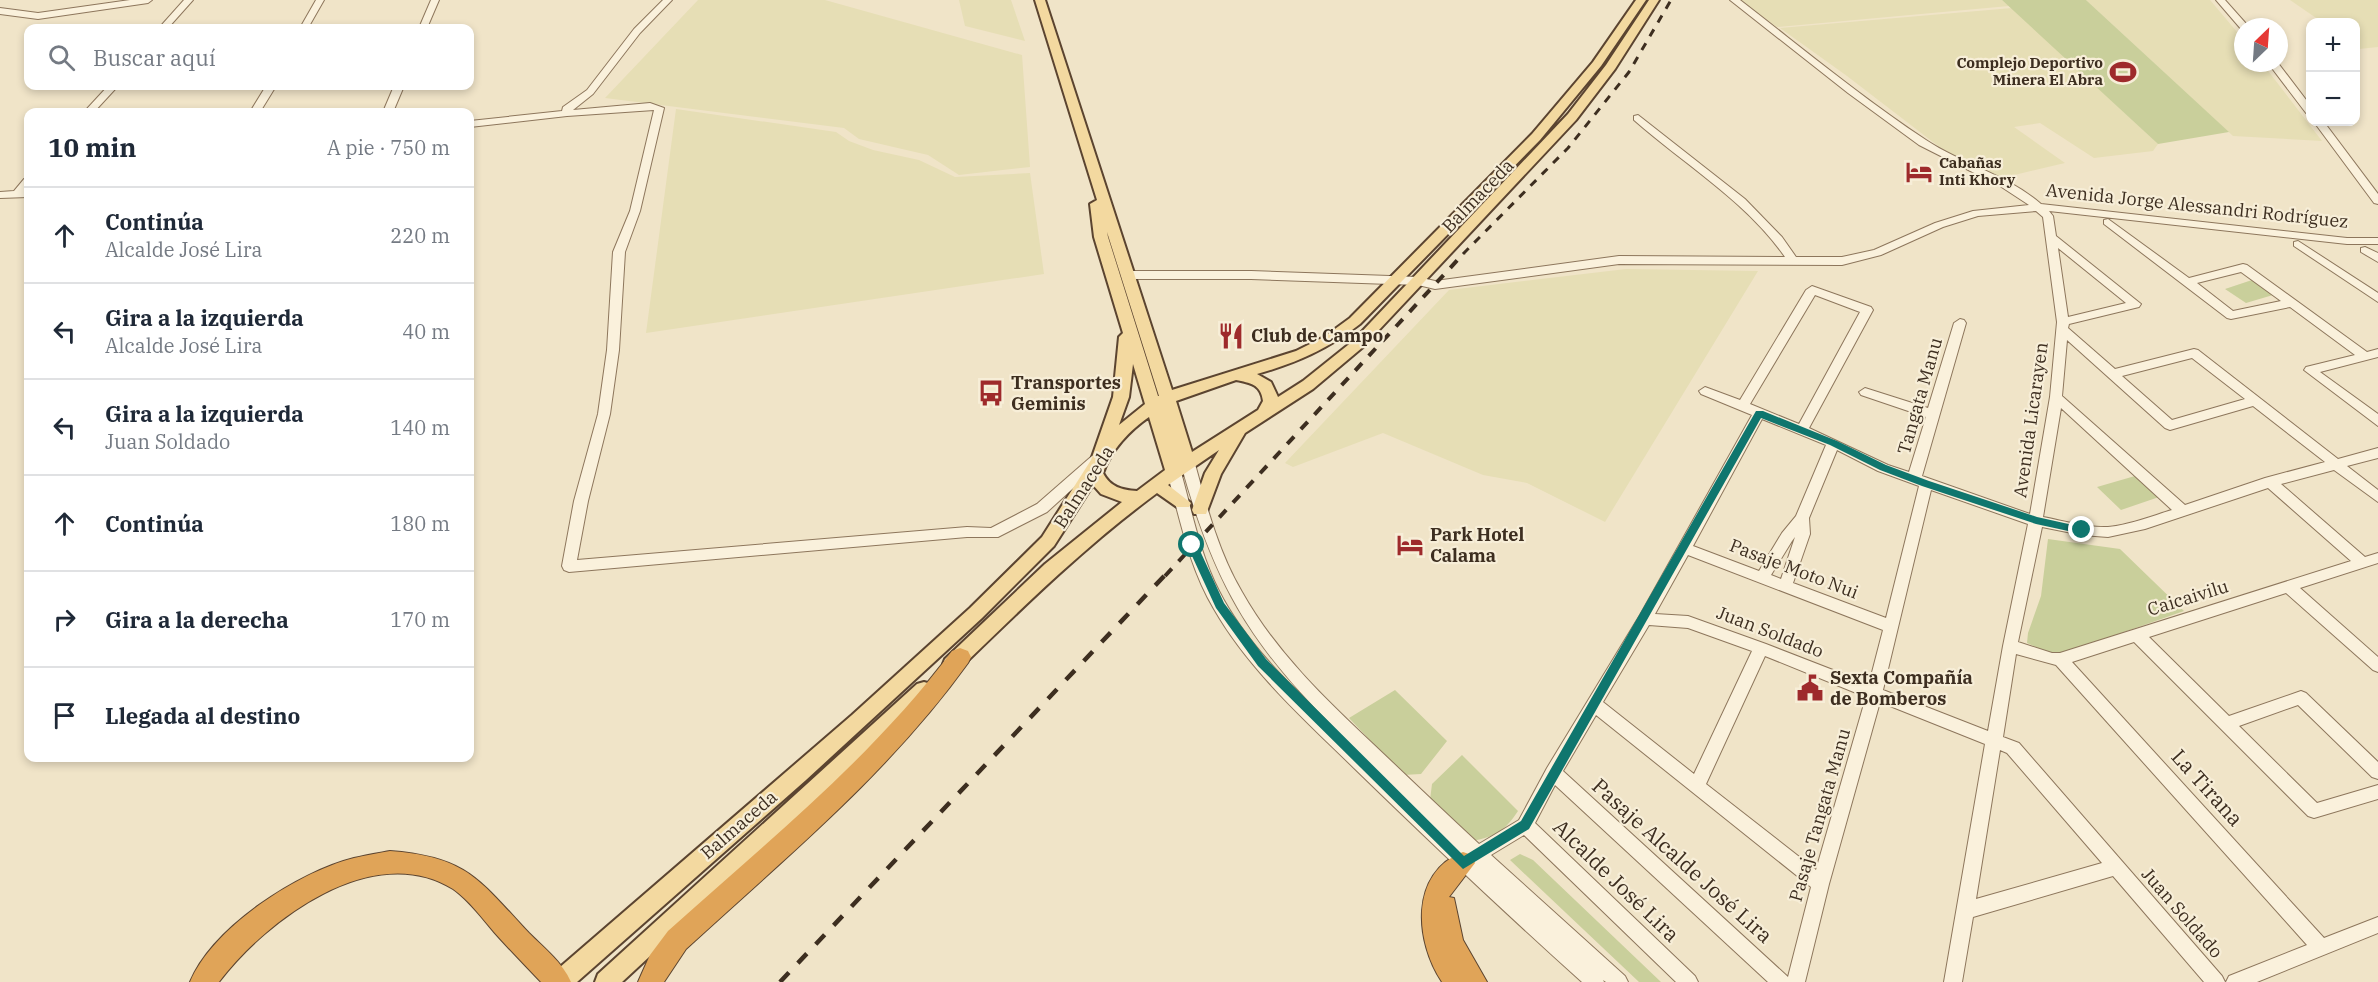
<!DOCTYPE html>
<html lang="es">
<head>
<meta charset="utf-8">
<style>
	body { margin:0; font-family:"IBM Plex Serif",serif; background:#f6f6f7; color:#1f2937 }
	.controls { position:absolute; right:18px; top:18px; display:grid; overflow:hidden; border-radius:12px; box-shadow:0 3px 9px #0003 }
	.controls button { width:54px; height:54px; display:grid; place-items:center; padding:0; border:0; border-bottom:2px solid #e0e1e3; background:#fff; color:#1f2937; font:30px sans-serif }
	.compass { position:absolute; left:2234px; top:18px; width:54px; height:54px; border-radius:50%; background:#fff; box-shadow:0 3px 9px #0003; rotate:25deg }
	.stop { position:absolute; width:18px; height:18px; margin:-14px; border:4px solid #0f766e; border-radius:50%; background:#fff }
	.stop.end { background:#0f766e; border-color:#fff; box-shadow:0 2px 6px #0008 }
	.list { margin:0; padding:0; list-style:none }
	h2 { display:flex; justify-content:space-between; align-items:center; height:78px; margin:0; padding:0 24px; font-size:26px }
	h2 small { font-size:20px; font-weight:400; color:#747a83 }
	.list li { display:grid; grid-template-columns:39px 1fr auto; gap:18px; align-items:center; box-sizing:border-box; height:96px; padding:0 24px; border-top:2px solid #e0e1e3 }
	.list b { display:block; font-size:22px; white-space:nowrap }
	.list p { margin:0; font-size:20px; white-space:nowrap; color:#747a83 }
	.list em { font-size:20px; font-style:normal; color:#747a83 }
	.icon { flex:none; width:33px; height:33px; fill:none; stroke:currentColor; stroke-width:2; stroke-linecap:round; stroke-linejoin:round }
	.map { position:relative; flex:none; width:2378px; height:982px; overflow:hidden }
	.search { position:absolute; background:#fff; box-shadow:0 3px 9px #0003; left:24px; top:24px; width:450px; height:66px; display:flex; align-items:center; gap:15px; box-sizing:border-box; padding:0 21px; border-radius:12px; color:#747a83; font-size:22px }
	.panel { position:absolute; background:#fff; box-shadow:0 3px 9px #0003; left:24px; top:108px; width:450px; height:654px; border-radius:12px }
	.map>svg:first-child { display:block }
	.farmland { fill:#e6deb5 }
	.green { fill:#c9cf9b }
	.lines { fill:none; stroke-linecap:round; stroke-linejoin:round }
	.minor-casing { stroke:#8d765c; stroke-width:2 }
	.major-casing { stroke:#5b4430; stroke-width:4 }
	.highway-casing { stroke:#5b4430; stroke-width:2 }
	.minor { fill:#faf1dc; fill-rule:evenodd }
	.major { fill:#f3d9a0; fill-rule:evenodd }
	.highway { fill:#e0a458; fill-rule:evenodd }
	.rail-far2 { stroke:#3d2e20; stroke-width:3; stroke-dasharray:8 8; stroke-linecap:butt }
	.rail-far1 { stroke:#3d2e20; stroke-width:4; stroke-dasharray:10 10; stroke-linecap:butt }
	.rail { stroke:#3d2e20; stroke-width:4.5; stroke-dasharray:13 13; stroke-linecap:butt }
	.route { fill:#0f766e }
	.labels { text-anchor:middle; stroke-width:4.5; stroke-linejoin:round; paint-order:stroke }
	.far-poi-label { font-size:15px; font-weight:bold; fill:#3d2e20; stroke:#f7eed8; text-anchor:end }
	.street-label { font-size:18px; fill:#3d2e20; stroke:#f7eed8 }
	.poi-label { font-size:18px; font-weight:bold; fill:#3d2e20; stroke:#f7eed8; text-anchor:start }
	.near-street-label { font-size:21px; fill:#3d2e20; stroke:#f7eed8 }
</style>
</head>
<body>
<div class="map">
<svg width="2378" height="982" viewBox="0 0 2378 982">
	<rect width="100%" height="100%" fill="#f0e4c8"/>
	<!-- farmland -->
	<path class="farmland" d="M698,0H825L1022,55L1030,167L959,175L928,155L859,139L844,128L605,98Z
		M959,0H1011L1025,41L965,26Z
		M1739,0H2002L2009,6L1777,27Z
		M2086,0H2210L2243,39V63H2262L2322,141L2233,136Z
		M2290,0H2378V47L2359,49L2356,47V22H2322Z
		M2012,8L2158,144L2153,151L2094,158L2040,123L2014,127L2065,163L1985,182L1847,76L1780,28Z
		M676,109L836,132L849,141L873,150L919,160L955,177L1030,173L1044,274L646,333Z
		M1626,269L1758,271L1605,522L1527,483L1483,475L1383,433L1293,467L1285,463L1449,290Z"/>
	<!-- green -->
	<path class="green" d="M2002,0H2086L2229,132L2158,144Z
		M2252,280L2273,295L2246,303L2225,289Z
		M2135,476L2159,497L2121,510L2097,487Z
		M2048,539L2120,549L2184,611L2056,656L2027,643L2028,633L2041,596Z
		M1395,690L1447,741L1421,774L1403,775L1349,718Z
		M1462,755L1518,811C1504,832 1495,837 1471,841L1430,800L1432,784Z
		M1520,854L1533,860L1661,982H1639L1510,860Z"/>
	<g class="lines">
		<!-- minor casing -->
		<g class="minor-casing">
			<path id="minor" d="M130,0H152L148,3L38,19L0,14V8L38,13Z
				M184,0H193L168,28H159Z
				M316,0H324L308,28H300Z
				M431,0H439L427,28H419Z
				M663,0H672L640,33L593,94L573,110L650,103L664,108L640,211L625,252L619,350L610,414L588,501L577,560L967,527L991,528L1037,504L1092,456H1102L1104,459L1102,462L1047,512L998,537H967L569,572L564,570L562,566L574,501L598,414L607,350L613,252L630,211L654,110L567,116L470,127V121L562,111L563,107L587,90L634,29Z
				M1730,0H1740C1801,47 1861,97 1926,140C1962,164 2008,175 2041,204L2347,238H2378V244H2347L2049,211L2053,216L2056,236L2141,304L2139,307L2069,324L2068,328L2115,369L2194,349L2198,350L2338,459L2378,448V458L2347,466L2378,490V502L2334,470L2281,484L2365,557L2378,553V563L2300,588L2378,657V672L2373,670L2286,593L2149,637L2229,716L2301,691L2306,693L2378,762V779L2372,777L2298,705L2239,726L2317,803L2378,785V799L2314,818L2308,816L2134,642L2072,662L2324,938L2378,917V933L2257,982H2226L2229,976L2307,945L2056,665L2016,654L2003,737L2019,743L2222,976L2225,982H2204L2113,876L1973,917L1962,982H1944L1985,744L1880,702L1829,884L1805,982H1768L1555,785L1535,823L1695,976L1698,982H1676L1524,835L1491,855L1625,976L1628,982H1606L1603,980L1604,982H1582C1504,912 1429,841 1354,768C1304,719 1249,670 1214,609C1189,567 1180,519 1167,472L1169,469L1174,467L1181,472C1192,512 1200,554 1219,591C1246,644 1292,687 1335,728C1249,644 1213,580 1181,464L1188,459L1195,464C1207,508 1219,553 1242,592C1275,651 1324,698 1373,744C1408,777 1443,811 1479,844L1519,820L1547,768L1640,615L1752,415L1701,394L1699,391L1705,387L1740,400L1806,290L1812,286L1871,307L1873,310L1809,428L1888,465L1909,472L1926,417L1861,395L1859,392L1865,388L1928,408L1954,323L1960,319L1964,320L1966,323L1922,476L2030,514L2050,397L2057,322L2043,217L2036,211L1978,216L1943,227L1881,255L1842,265L1619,264L1435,289L1418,285L1251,279H1128L1122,275L1128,271H1251L1418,277L1435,281L1619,256L1785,257C1746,201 1685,165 1634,120V116L1638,115L1745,199L1782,237L1796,257H1842L1874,250L1935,223L1973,211L2029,205L2000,186L1919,145L1848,93ZM2058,248L2126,303L2068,317ZM1815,295L1860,312L1799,424L1750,404ZM2067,340L2165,428L2170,430L2253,406L2325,462L2265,478L2185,505L2062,396ZM2192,358L2245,399L2172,420L2122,376ZM2061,408L2172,510C2152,516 2130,525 2108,527C2087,528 2064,521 2043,517ZM1762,419L1826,445L1796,516L1782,533L1759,571L1693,546ZM1837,450L1878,471L1919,486L1886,618L1793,583L1810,534L1809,518ZM2268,488L2351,561L2060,653H2052L2018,642L2042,527L2082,535L2108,537L2145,529ZM1931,490L2028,524L2003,646L1988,731L1883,690ZM1795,537L1781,579L1771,575L1792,541ZM1688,555L1883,630L1869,684L1766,644L1688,616L1655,614ZM1649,625L1688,628L1752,651L1694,774L1603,702ZM1765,656L1866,697L1816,870L1706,784ZM1596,715L1811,887L1788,977L1563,771ZM2000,750L2007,753L2102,863L1976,899Z
				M2216,0H2225L2249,27L2241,29Z
				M2268,63H2278L2310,105V114L2306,113Z
				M108,86H118L94,112H84Z
				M266,86H276L260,112H250Z
				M394,86H404L393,112H383Z
				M2314,122H2324L2378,194V204L2374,203Z
				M28,178V187L25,191H28V197L0,198V192L14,191L24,179Z
				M2108,219L2189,278L2243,264L2247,265L2367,352L2378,349V357L2320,372L2378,414V426L2304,370L2306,367L2355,355L2290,307L2231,319L2227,318L2104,224V220ZM2241,272L2281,301L2233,311L2197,283Z
				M2298,241L2378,293V302L2294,246V242Z
				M2365,247L2378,253V262L2361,252V248Z"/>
		</g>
		<!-- major casing -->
		<g class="major-casing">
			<path id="major" d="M1035,0H1045L1172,390L1296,351L1324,337L1350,318L1532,134L1593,62L1636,0H1646L1601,66L1540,140L1360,324C1328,349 1296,363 1257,374L1271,382L1278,397L1303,381L1353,341L1568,114L1606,65L1649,0H1659L1615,69L1576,120L1363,347L1313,389L1245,433L1221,474L1206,514H1194L1192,510L1205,473L1219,450L1168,485L1191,503L1189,507H1177L1157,493C1085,546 1022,608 959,669L952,672L945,669L943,664L945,659L1045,564L1122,502L1101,494L1093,485L1054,546L982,618L806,780L577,982H549L552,974L852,715L970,608L1042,537L1091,460L1113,397L1119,337L1123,333L1094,237L1090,204L1097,200ZM1107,232L1159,396H1158L1108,237ZM1133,364L1145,404L1119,425L1129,397ZM1236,380C1250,383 1261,384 1263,401L1258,410L1192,452L1176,401ZM1149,417L1165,470L1137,491C1122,490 1110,487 1103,473C1111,450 1130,430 1149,417Z
				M924,682L931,684L933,690L931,696L622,982H595L598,974L917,684Z"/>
		</g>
		<!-- highway casing -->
		<g class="highway-casing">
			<path id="highway" d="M960,648L968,651L971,657L968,663C889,773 785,858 686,949L664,982H638L650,955L668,931C767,842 872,758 952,651Z
				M390,851C468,857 479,880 529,933C544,948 563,963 571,982H541C525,965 509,949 494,932C482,918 469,900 453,889C373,839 266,920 219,982H190C213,927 298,872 354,858C366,855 379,853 390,851Z
				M1463,852L1472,855L1475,863L1449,897L1454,898L1463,940L1487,982H1442C1415,942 1409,873 1463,852Z"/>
		</g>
		<!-- minor -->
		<use href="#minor" class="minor"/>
		<!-- major -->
		<use href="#major" class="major"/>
		<!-- highway -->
		<use href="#highway" class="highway"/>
		<!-- rail-far2 -->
		<path class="rail-far2" d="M1463,254L1568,148L1629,72L1671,0"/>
		<!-- rail-far1 -->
		<path class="rail-far1" d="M1165,576L1464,253"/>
		<!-- rail -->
		<path class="rail" d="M780,982L1166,574"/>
	</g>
	<!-- route -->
	<path class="route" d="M1756,411H1763L1837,441L1886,465L1929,481L2037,517L2082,527L2087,530L2082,534L2036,524L1922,486L1880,470L1830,445L1761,418L1529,829L1463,869L1258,666L1216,608L1187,545L1189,542H1196L1224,603L1266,659L1464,856L1521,821Z"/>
	<!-- icons -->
	<defs>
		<g id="stadium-bare" transform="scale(2.07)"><path d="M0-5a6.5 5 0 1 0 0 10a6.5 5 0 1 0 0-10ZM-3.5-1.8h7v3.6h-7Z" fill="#9e2a2b" stroke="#f7eed8" stroke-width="2.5" paint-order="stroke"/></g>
		<g id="hotel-bare" transform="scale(2.07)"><path d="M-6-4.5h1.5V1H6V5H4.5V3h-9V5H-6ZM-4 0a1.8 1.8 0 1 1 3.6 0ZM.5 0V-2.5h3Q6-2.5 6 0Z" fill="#9e2a2b" stroke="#f7eed8" stroke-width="2.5" paint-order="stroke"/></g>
		<g id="restaurant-bare" transform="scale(2.07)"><path d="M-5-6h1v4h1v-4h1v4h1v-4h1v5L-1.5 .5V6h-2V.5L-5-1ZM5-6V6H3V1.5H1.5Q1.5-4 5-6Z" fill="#9e2a2b" stroke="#f7eed8" stroke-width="2.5" paint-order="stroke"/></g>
		<g id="bus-bare" transform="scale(2.07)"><path d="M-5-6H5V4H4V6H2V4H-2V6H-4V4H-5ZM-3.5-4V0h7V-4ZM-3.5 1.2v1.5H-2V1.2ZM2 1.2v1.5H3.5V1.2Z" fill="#9e2a2b" stroke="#f7eed8" stroke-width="2.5" paint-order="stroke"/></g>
		<g id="civic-bare" transform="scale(2.07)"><path d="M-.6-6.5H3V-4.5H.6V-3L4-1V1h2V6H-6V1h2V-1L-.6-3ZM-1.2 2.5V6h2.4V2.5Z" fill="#9e2a2b" stroke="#f7eed8" stroke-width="2.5" paint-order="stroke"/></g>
	</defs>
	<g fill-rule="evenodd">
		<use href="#stadium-bare" x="2123" y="72"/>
		<use href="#hotel-bare" x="1919" y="172"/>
		<use href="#restaurant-bare" x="1231" y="336"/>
		<use href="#bus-bare" x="991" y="393"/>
		<use href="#hotel-bare" x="1410" y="545"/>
		<use href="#civic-bare" x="1810" y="688"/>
	</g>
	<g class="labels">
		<!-- far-poi labels -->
		<g class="far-poi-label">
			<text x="2103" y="68">Complejo Deportivo<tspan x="2103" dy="17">Minera El Abra</tspan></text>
			<text x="1939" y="168" text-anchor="start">Cabañas<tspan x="1939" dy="17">Inti Khory</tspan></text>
		</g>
		<!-- street labels -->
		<g class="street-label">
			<text transform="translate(1478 196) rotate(-46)" y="6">Balmaceda</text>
			<text transform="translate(2197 206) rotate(6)" y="6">Avenida Jorge Alessandri Rodríguez</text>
			<text transform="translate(1920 396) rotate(-74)" y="6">Tangata Manu</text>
			<text transform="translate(2031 420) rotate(-82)" y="6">Avenida Licarayen</text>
			<text transform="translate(1084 487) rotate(-57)" y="6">Balmaceda</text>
			<text transform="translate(1794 569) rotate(21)" y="6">Pasaje Moto Nui</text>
			<text transform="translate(2188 598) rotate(-17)" y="6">Caicaivilu</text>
			<text transform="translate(1770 632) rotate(21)" y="6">Juan Soldado</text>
			<text transform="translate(1820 815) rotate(-74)" y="6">Pasaje Tangata Manu</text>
			<text transform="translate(739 825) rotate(-41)" y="6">Balmaceda</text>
			<text transform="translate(2182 913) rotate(49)" y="6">Juan Soldado</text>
		</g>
		<!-- poi labels -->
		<g class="poi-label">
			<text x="1251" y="342">Club de Campo</text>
			<text x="1011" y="389">Transportes<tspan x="1011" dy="21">Geminis</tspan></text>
			<text x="1430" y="541">Park Hotel<tspan x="1430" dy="21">Calama</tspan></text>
			<text x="1830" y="684">Sexta Compañía<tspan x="1830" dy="21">de Bomberos</tspan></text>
		</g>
		<!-- near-street labels -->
		<g class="near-street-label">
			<text transform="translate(2207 788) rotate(48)" y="7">La Tirana</text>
			<text transform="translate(1682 861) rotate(42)" y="7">Pasaje Alcalde José Lira</text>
			<text transform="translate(1616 881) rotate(44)" y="7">Alcalde José Lira</text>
		</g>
	</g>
</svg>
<div class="controls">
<button>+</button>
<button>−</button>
</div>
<svg class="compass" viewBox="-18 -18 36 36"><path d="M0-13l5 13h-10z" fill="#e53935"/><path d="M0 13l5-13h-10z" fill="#747a83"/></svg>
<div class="stop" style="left:1192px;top:545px"></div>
<div class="stop end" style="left:2082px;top:530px"></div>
<div class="search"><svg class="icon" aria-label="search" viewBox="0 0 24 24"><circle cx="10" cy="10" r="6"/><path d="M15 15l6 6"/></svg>Buscar aquí</div>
<section class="panel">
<h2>10 min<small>A pie · 750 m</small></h2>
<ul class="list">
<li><svg class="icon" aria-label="ahead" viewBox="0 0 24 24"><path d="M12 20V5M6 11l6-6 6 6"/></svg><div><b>Continúa</b><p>Alcalde José Lira</p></div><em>220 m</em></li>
<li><svg class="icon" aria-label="left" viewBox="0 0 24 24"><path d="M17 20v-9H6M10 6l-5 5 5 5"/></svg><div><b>Gira a la izquierda</b><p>Alcalde José Lira</p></div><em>40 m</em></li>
<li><svg class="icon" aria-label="left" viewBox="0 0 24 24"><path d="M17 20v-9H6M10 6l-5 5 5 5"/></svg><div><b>Gira a la izquierda</b><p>Juan Soldado</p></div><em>140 m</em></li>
<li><svg class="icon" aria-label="ahead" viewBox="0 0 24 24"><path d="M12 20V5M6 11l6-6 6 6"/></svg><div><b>Continúa</b></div><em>180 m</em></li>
<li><svg class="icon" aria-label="right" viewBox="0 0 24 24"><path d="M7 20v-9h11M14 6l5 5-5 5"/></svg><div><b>Gira a la derecha</b></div><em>170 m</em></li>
<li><svg class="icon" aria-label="arrive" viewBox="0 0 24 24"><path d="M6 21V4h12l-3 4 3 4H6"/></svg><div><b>Llegada al destino</b></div></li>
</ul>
</section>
</div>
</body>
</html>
